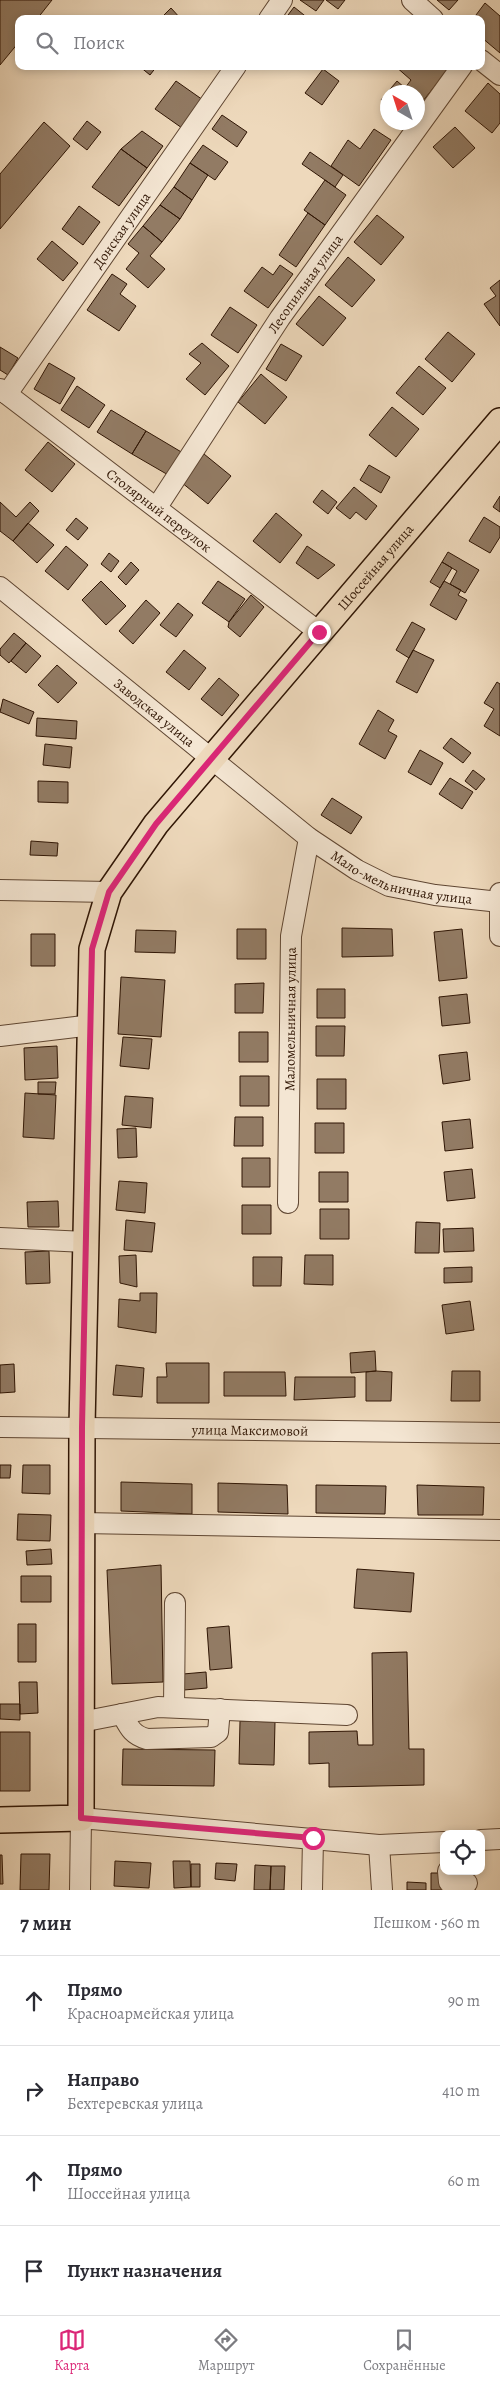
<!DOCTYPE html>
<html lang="ru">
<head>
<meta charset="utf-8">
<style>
	body { margin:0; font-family:Alegreya,serif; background:#f2f2f3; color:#2b2b33 }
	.controls { position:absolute; right:15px; bottom:15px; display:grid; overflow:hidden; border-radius:10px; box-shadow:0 2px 8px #0003 }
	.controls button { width:45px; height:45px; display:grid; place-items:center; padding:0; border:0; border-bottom:1px solid #e1e1e2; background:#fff; color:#2b2b33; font:25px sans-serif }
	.compass { position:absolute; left:380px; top:85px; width:45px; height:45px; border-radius:50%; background:#fff; box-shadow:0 2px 8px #0003; rotate:321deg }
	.stop { position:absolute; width:15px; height:15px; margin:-11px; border:4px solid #db2777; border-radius:50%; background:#fff }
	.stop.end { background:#db2777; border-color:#fff; box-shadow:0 1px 5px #0008 }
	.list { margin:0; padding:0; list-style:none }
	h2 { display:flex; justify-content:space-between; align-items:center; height:65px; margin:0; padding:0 20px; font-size:21px }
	h2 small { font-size:16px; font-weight:400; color:#7c7c81 }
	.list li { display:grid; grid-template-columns:32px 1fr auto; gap:15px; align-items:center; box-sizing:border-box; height:90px; padding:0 20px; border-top:1px solid #e1e1e2 }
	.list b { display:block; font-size:19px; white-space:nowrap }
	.list p { margin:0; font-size:16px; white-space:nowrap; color:#7c7c81 }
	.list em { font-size:16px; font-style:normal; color:#7c7c81 }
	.icon { flex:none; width:28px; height:28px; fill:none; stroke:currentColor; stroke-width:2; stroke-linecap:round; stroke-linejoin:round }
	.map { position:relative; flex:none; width:500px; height:1890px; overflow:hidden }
	.search { position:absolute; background:#fff; box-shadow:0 2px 8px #0003; left:15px; right:15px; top:15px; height:55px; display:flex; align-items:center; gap:12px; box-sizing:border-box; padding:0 18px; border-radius:10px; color:#7c7c81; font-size:19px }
	.sheet { height:425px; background:#fff }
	nav { display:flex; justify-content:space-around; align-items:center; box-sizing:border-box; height:70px; border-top:1px solid #e1e1e2; background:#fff; font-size:14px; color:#7c7c81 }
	nav a { display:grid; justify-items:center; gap:2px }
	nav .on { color:#db2777 }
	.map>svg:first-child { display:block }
	.building { fill:#927b64; stroke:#2f1504 }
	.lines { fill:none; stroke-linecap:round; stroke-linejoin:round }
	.minor-casing { stroke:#5f4632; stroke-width:22 }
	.major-casing { stroke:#2f1504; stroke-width:28 }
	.minor { stroke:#f4e6d3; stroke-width:20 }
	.major { stroke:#eed9bc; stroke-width:25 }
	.route { stroke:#db2777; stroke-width:6 }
	.labels { text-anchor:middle; stroke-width:4.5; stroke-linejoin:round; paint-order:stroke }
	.street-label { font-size:14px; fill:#2f1504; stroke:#f4e6d3 }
</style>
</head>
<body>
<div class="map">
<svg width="500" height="1890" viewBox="0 0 500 1890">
	<rect width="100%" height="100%" fill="#eed9bc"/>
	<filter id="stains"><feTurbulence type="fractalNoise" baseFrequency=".004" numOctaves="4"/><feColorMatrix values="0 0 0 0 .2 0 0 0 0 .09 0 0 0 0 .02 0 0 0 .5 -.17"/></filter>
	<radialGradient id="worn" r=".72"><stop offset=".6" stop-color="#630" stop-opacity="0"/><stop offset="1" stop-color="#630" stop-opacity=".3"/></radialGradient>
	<!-- building -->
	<path class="building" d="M0,0H52L37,19H19V42L0,65Z
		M300,0H324L316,11Z
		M326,0H345L338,9Z
		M437,0H458L449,10Z
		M485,3L500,16V53L481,37V19H473Z
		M294,7L309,19H285Z
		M171,8L181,19H160Z
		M139,66H157L150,75Z
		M395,66H451L418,107V92H388V105L381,100L397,81L405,88L411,80Z
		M323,69L339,81L322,105L305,93Z
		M176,81L203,100L182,128L155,109Z
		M488,83L500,94V123L492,133L465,111Z
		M222,115L247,132L237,147L212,129Z
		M87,121L101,132L87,150L73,139Z
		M44,122L70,146L0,229V174Z
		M455,127L475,148L453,168L433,147Z
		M374,129L391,140L359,186L331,166L348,140L360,149Z
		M142,131L163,146L147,168L121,149Z
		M203,145L228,162L215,180L190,163Z
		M121,149L147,168L119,206L92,187Z
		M310,152L343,175L335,187L302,164Z
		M190,163L208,175L192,200L174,187Z
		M325,180L346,195L325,225L304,210Z
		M174,187L192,200L180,219L160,205Z
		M160,205L180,219L162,242L143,226Z
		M79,206L100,222L83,245L62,229Z
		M308,213L325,225L296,267L279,255Z
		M377,215L404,237L381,265L354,242Z
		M143,226L162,242L150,256L165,269L148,288L126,269L139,253L128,244Z
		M52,241L78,263L63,281L37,259Z
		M348,257L375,280L352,307L325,285Z
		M280,265L293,274L268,308L244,291L262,267L273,275Z
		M112,274L127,284L120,294L136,306L119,331L87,310Z
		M500,280V326L484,304L496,296L490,288Z
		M319,296L346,318L323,346L296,324Z
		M230,307L257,325L238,353L211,335Z
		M448,332L475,354L452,382L425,359Z
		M202,343L229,366L205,395L186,379L201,363L189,354Z
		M281,344L302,356L286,381L266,369Z
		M0,347L18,358L8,375L0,370Z
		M49,363L75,378L60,404L34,389Z
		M419,366L446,388L423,415L396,393Z
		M261,374L287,397L265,424L238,402Z
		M77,386L105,405L89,428L61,410Z
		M392,407L419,429L396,457L369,435Z
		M111,410L146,431L132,454L97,432Z
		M146,431L183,453L170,476L132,454Z
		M48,442L75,464L52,492L25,470Z
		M204,454L231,476L208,504L181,482Z
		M369,465L390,477L381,493L360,480Z
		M354,487L377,506L366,520L356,512L350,519L336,508Z
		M322,490L337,502L328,514L313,502Z
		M500,496V512L493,507Z
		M0,502L16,517L30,502L39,511L13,541L0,531Z
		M276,513L302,535L280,563L253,541Z
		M484,517L500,527V537L490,553L469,541Z
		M76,518L88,528L78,540L66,530Z
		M28,523L54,545L37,563L13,541Z
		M66,546L88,565L68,590L45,571Z
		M307,546L335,565L318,579L296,563Z
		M448,552L479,570L465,593L450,584L457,571L442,562Z
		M109,553L119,561L111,572L101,564Z
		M131,562L139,570L126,585L118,577Z
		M442,562L452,568L440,588L430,582Z
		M101,581L126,606L106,625L82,600Z
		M218,581L245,599L229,622L202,603Z
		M444,581L461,590L458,595L467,600L456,620L430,605Z
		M251,595L264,607L240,637L228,627L229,622Z
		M146,600L160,613L133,644L119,631Z
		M178,603L193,615L176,637L160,625Z
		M412,622L425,629L409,658L396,650Z
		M14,633L26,643L9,663L0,655V649Z
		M26,643L41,656L26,673L11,661Z
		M184,650L206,668L189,690L166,672Z
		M413,650L434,660L417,693L396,682Z
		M57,665L77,683L58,703L38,685Z
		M219,678L239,695L222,716L201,699Z
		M497,682L500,684V736L484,726L494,709L484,703Z
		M3,699L34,712L29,724L0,712Z
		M378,710L394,720L388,731L397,736L385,759L359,744Z
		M37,718L77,721L76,739L36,736Z
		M451,738L471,753L463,763L443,748Z
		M45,744L72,747L70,768L43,765Z
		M420,750L443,763L431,785L408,772Z
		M473,770L485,779L476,790L465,781Z
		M450,778L473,792L462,809L439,794Z
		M38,781L68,782V803L38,802Z
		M332,798L362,817L351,834L321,815Z
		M31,841L58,843L57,856L30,855Z
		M342,928L392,929L393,956L342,957Z
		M237,929H266V959H237Z
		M462,929L467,978L439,981L434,932Z
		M136,930L176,931L175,953L135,952Z
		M31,934H55V966H31Z
		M121,977L165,980L161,1037L118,1034Z
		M264,983L263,1013H235V984Z
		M317,989H345V1018H317Z
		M467,994L470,1023L442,1026L439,997Z
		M316,1026H345L344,1056H316Z
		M239,1032H268V1062H239Z
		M123,1037L152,1039L149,1069L120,1066Z
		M57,1046L58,1078L25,1080L24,1048Z
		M467,1052L470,1080L443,1084L439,1055Z
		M240,1076H269V1106H240Z
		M317,1079H346V1109H317Z
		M38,1082H56L55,1094H38Z
		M25,1093L56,1095L54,1139L23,1137Z
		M125,1096L153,1098L151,1128L122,1125Z
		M235,1117H263V1146H234Z
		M470,1119L473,1148L445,1151L442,1122Z
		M315,1123H344V1153H315Z
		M136,1128L137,1157L118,1158L117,1129Z
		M242,1158H270V1187H242Z
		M472,1169L475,1198L447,1201L444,1172Z
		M319,1172H348V1202H319Z
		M119,1181L147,1183L145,1213L116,1210Z
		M58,1201L59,1227H28L27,1202Z
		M242,1205H271V1234H242Z
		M320,1209H349V1239H320Z
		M126,1220L155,1223L152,1252L124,1250Z
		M416,1222L440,1223L439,1253H415Z
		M473,1228L474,1251L444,1252L443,1229Z
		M49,1251L50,1283L26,1284L25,1252Z
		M136,1255L137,1287L120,1283L119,1256Z
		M305,1255H333V1285L304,1284Z
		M253,1257H282L281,1286H253Z
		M472,1267V1282L444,1283V1268Z
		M140,1293H157L156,1333L118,1327L119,1299L140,1301Z
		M470,1301L474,1330L446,1334L442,1305Z
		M375,1351L376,1371L351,1373L350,1353Z
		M166,1363H209V1403H157V1377H167Z
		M14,1364L15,1392L0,1393V1365Z
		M116,1365L144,1368L142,1397L113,1395Z
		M376,1371L392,1372L391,1401H366V1372Z
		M452,1371H480V1401H451Z
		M224,1372H285L286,1396H224Z
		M295,1377H355V1397L294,1400Z
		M0,1465H11L10,1478H0Z
		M23,1465H50V1494L22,1493Z
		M121,1482L192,1484V1514L121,1511Z
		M218,1483L287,1485L288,1514L218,1512Z
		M316,1485L386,1486L385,1514L316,1513Z
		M417,1485L484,1487L483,1515H418Z
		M18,1514L51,1515L50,1541L17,1540Z
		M51,1549L52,1564L27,1565L26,1551Z
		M161,1565L163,1682L112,1684L107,1570Z
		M357,1569L414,1573L411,1612L354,1608Z
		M21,1576H51V1602H21Z
		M18,1624H36V1662H18Z
		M229,1626L232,1668L210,1670L207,1628Z
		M407,1652L409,1749H424V1785L329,1787V1763L309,1764V1732L357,1731L358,1745H373L372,1653Z
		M206,1672L207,1688L184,1690L183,1674Z
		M19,1682H37L38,1713L20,1714Z
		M0,1704H20V1720L0,1719Z
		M240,1721L275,1722L274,1765L239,1764Z
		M0,1732H30V1791H0Z
		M123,1749L215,1750L214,1786L122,1785Z
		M21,1854H50L49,1890H20Z
		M0,1855H2L3,1884H0Z
		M115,1861L151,1863L149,1888L114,1886Z
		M173,1861H190L191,1887L174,1888Z
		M216,1863L237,1864L235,1881L215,1879Z
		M191,1864H200V1887H191Z
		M255,1865L271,1866L270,1890H254Z
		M271,1866H285L284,1890H270Z
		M431,1873H442L475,1888V1890H431Z
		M407,1882L426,1883V1890H407Z"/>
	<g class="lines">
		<!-- minor casing -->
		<g class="minor-casing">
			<g id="minor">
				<path d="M412,0L433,19"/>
				<path d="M269,19L282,0"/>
				<path d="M481,60L500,75"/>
				<path id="s1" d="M0,389L319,632"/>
				<path id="s2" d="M7,394L236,66"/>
				<path id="s3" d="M157,507L280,318L462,66"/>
				<path id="s4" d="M0,587L309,838L357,870L389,886L435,895L500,902"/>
				<path d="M0,890L109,892"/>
				<path d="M500,893V936"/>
				<path d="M0,1036L92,1025"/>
				<path id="s5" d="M288,1203L291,936L309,838"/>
				<path d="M0,1238L86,1242"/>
				<path id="s6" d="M0,1427L500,1433"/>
				<path d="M81,1523L500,1530"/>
				<path d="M174,1707L175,1603"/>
				<path d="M122,1714C129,1727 132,1735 147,1739L211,1737L218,1732L220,1709"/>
				<path d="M81,1722L158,1707L347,1715"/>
				<path d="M481,1840L500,1839"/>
				<path d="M379,1845L382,1890"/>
				<path d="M448,1871L449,1882L467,1883"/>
				<path d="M80,1890L81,1818L379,1845L444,1842"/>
				<path d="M312,1890L313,1838"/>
			</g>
		</g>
		<!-- major casing -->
		<g class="major-casing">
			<g id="major">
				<path id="s7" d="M0,1820L81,1818L82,1427L92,949L109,892L156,824L500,421"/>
			</g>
		</g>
		<!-- minor -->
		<use href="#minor" class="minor"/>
		<!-- major -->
		<use href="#major" class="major"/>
	</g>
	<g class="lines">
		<!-- route -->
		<path class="route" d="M313,1838L81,1818L82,1427L92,949L109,892L156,824L319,632"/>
	</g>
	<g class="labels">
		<!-- street labels -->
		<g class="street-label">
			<text dy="5" stroke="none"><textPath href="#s2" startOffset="200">Донская улица</textPath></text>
			<text dy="5" stroke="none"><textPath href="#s3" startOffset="268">Лесопильная улица</textPath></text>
			<text dy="5" stroke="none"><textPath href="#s1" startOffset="200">Столярный переулок</textPath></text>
			<text dy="5" stroke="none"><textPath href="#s7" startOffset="1430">Шоссейная улица</textPath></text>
			<text dy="5" stroke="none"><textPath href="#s4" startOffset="199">Заводская улица</textPath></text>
			<text dy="5" stroke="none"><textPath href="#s4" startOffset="501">Мало-мельничная улица</textPath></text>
			<text dy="5" stroke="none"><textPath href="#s5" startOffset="184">Маломельничная улица</textPath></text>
			<text dy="5" stroke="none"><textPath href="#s6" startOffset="250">улица Максимовой</textPath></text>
		</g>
	</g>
	<rect width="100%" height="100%" filter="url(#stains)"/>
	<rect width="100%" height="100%" fill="url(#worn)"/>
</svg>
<div class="controls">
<button><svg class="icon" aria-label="locate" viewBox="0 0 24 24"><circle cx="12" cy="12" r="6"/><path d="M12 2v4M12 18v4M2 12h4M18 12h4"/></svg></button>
</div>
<svg class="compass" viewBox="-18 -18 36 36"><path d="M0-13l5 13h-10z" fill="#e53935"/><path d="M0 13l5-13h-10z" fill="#7c7c81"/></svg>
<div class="stop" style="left:313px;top:1838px"></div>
<div class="stop end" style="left:319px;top:632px"></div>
<div class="search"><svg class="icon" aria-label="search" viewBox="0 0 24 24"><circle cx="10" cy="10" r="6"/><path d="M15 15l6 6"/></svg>Поиск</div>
</div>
<section class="sheet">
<h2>7 мин<small>Пешком · 560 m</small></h2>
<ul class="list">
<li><svg class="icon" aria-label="ahead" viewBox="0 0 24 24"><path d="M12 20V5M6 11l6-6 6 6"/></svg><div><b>Прямо</b><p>Красноармейская улица</p></div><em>90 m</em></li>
<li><svg class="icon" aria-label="right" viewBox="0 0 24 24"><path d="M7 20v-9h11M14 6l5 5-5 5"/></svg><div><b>Направо</b><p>Бехтеревская улица</p></div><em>410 m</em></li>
<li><svg class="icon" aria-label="ahead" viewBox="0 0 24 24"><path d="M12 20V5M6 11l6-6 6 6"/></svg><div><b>Прямо</b><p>Шоссейная улица</p></div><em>60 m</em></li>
<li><svg class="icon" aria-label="arrive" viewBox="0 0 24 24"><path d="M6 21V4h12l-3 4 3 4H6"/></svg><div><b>Пункт назначения</b></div></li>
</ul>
</section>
<nav>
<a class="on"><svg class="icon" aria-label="map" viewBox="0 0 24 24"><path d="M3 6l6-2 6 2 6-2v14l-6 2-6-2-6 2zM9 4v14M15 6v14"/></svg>Карта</a>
<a><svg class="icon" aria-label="directions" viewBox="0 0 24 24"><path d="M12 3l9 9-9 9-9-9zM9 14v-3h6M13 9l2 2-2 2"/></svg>Маршрут</a>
<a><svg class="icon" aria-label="saved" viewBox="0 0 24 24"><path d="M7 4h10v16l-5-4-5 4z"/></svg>Сохранённые</a>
</nav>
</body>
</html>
